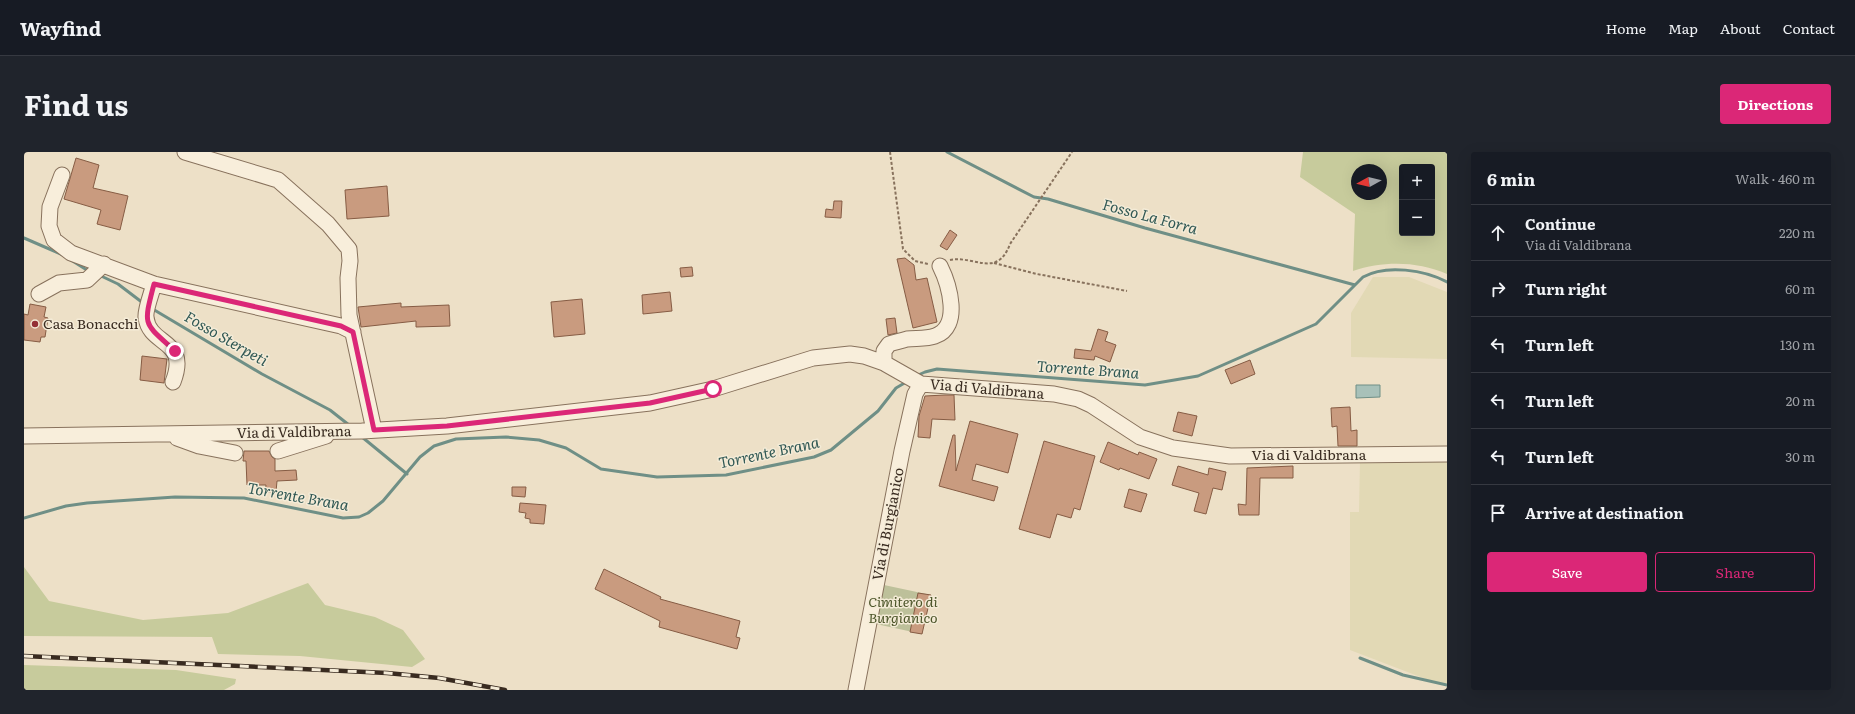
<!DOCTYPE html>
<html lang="en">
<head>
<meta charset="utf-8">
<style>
	body { margin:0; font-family:Literata,serif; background:#20242c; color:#f1f3f6 }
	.controls { position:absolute; right:12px; top:12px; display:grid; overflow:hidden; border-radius:4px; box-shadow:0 4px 16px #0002 }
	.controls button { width:36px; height:36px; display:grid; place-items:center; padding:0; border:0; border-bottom:1px solid #363941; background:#171b24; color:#f1f3f6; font:20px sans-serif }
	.compass { position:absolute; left:1327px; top:12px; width:36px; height:36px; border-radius:50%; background:#171b24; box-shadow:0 4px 16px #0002; rotate:262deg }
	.stop { position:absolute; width:12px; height:12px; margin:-9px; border:3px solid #db2777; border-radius:50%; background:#fff }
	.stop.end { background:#db2777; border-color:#fff; box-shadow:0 1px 4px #0008 }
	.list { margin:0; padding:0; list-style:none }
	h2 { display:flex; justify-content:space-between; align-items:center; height:52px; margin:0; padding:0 16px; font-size:17px }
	h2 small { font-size:13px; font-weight:400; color:#9ea1a6 }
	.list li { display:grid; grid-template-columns:26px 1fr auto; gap:12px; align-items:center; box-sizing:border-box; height:56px; padding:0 16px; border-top:1px solid #363941 }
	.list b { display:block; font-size:15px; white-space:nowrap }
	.list p { margin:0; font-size:13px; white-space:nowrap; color:#9ea1a6 }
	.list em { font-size:13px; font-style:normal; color:#9ea1a6 }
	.actions { display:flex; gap:8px; padding:12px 16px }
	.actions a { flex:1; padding:9px 0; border:1px solid #db2777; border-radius:4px; text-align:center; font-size:14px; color:#db2777 }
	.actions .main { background:#db2777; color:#fff }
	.icon { flex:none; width:22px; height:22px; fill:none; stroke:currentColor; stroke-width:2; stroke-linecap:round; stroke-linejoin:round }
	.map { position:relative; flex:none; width:1423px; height:538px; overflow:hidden; border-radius:4px }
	header { display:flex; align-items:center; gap:24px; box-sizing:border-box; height:56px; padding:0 20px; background:#171b24; border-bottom:1px solid #363941 }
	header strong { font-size:19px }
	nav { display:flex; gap:22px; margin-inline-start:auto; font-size:14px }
	.intro { display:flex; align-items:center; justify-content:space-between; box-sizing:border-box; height:96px; padding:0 24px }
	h1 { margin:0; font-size:28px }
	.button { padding:10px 18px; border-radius:4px; background:#db2777; color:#fff; font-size:14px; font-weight:700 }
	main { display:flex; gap:24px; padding:0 24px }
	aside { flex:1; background:#171b24; border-radius:4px; box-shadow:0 4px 16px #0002 }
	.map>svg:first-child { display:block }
	.farmland { fill:#e2d9b5 }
	.green { fill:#c7cb9c; fill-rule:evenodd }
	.cemetery { fill:#bdc09a }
	.water { fill:#a8c1b9; stroke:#6f8f86 }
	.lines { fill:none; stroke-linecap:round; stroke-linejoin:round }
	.stream { stroke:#6f8f86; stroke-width:3 }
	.building { fill:#c99b7f; stroke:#865c44 }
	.minor-casing { stroke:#88725d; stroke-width:17 }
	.path { stroke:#88725d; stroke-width:2; stroke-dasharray:3 2; stroke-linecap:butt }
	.minor { stroke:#f8eedb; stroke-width:15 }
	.rail-casing { stroke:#392b20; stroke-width:4.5 }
	.rail { stroke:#f4ebd7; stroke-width:3; stroke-dasharray:9; stroke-linecap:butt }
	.route { stroke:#db2777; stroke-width:5 }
	.poi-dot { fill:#943035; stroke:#f4ebd7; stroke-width:1.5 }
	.labels { text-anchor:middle; stroke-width:3; stroke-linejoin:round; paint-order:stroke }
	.poi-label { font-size:14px; fill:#392b20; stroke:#f4ebd7; text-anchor:start }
	.street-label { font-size:14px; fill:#392b20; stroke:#f4ebd7 }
	.park-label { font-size:14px; font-style:italic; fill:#4b5428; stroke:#f4ebd7 }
	.water-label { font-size:15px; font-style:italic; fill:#305854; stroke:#f4ebd7 }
</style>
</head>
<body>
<header>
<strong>Wayfind</strong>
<nav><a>Home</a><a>Map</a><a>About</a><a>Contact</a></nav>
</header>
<div class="intro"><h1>Find us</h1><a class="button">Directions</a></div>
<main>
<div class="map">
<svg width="1423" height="538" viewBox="0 0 1423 538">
	<rect width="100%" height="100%" fill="#ede0c7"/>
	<!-- farmland -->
	<path class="farmland" d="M1349,125H1385L1423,140V207L1327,205V161Z
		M1336,309H1423V533L1407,529L1326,498V360H1335Z"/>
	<!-- green -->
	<path class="green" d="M1279,0H1423V122C1393,109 1359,109 1329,119L1331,62L1276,25ZM1378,15H1408V81H1378ZM1333,18H1357V42H1333Z
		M0,415L25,449L119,468L204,461L284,431L301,453L351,465L379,478L401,507L388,515L276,504L194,502L188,485L0,484Z
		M0,513L152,518L212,527L211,532L200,538H0Z"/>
	<!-- cemetery -->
	<path class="cemetery" d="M860,433L907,443L898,482L852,472Z"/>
	<!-- water -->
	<path class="water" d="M1332,233H1356V245L1332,246Z"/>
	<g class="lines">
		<!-- stream -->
		<path class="stream" d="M923,0L1010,45L1024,47L1121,76L1331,133
			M0,86L39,103
			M47,108L66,120
			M75,123L94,132L119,151
			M127,156L238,222L306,258L325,273
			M892,224L901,220L913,217L1121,233L1174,224L1292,172L1339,125C1362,112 1401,118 1423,130
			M338,285L383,322
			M0,366L42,354L63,351L151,345L220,346L319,366L335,365L344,361L359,349L396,305L410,294L432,287L482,285L515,288L542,296L577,317L633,325L702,323L790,305L807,298L854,259L872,236L884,229
			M1336,506L1379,523L1423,533"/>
	</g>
	<!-- building -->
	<path class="building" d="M52,6L75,13L69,36L104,44L96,78L73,72L77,58L40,47Z
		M363,34L365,64L323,67L321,38Z
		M810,49H818L817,66L801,65L802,57L809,58Z
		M926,78L933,83L923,98L916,94Z
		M881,106L890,113L892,128L903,126L913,170L889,176L873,107Z
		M668,115L669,124L657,125L656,116Z
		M646,140L648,159L619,162L618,143Z
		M558,147L561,182L530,185L527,150Z
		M377,151V155L425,153L426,174L392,175V169L337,175L334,155Z
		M6,152L22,155L20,165L24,166L21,185H17L16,190L0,188V162L4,163Z
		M871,166L873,181L864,183L862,167Z
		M1074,177L1084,180L1081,189L1092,193L1086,210L1071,204L1070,208L1050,206L1051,197L1067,199Z
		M118,204L143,207L140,231L116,228Z
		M1226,208L1231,222L1207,232L1201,218Z
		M921,243H930L931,268L908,267L906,286L894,285L895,264L901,244Z
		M1326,255L1327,279L1333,278V294H1314L1313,274L1308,275L1307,256Z
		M1154,260L1173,264L1168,284L1149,279Z
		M946,269L994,282L984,321L952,312L948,328L974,335L970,349L915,334L929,283H931L932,319Z
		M1020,289L1071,304L1056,358L1050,356L1047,366L1033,362L1026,386L995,377Z
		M1084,290L1114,303L1115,300L1133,307L1125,327L1096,316L1095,318L1076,310Z
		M220,299H245L248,305L251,307V319L272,318L273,328L253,329L252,340H241L242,333H223L222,309H219Z
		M1154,314L1184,323L1185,316L1202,320L1198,338L1189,336L1182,362L1170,359L1175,341L1148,333Z
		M1269,314V326H1236L1235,363H1215L1214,352L1222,353L1223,316Z
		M488,335H502L501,345L488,344Z
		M1105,337L1123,342L1117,360L1100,355Z
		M496,351L522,353L520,372L506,371V367L501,366L502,361L495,360Z
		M580,417L637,445L636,447L716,469L712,485L716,486L713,497L635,475L636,469L571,437Z
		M894,441L907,443L898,482L886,480Z"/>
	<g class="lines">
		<!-- minor casing -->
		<g class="minor-casing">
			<path id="minor" d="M161,0L254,28L304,72L325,97L326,109L324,126L325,163L350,278
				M38,23L26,55L25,74L30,88L47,101L130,132L317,174L329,180
				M130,132C128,140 121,158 122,165C125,195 166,186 149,230
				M15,142L35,131L63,128L80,112
				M860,211V199L865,192C871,190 877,189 883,187C892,186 903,187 911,184C938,175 925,132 916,114
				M0,284L338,279L423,274L626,251L689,237L789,206L826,202L840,204L860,211L897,232L1030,242L1054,247L1067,253L1116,285L1149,296L1206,304L1423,302
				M153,286L175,294L211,301
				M254,299L302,284
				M832,538L878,299L891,242L897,232"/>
		</g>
		<!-- path -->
		<path class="path" d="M866,0L879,97L891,109L904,112
			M926,108C950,103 973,127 986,92L1048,0
			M970,111L1013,122L1103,139"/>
		<!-- minor -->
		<use href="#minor" class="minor"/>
		<!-- rail casing -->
		<g class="rail-casing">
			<path id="rail" d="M0,504L363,521L415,526L481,538"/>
		</g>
		<!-- rail -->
		<use href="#rail" class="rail"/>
	</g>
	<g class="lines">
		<!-- route -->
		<path class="route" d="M151,199C119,170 119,175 130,132L317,174L329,180L350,278L423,274L626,251L689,237"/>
	</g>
	<!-- markers -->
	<circle class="poi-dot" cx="11" cy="172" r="4"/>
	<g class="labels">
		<!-- poi labels -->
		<g class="poi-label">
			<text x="19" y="177">Casa Bonacchi</text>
		</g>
		<!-- street labels -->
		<g class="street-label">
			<text transform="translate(963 237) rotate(5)" y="5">Via di Valdibrana</text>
			<text transform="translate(270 280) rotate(-1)" y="5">Via di Valdibrana</text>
			<text x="1285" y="308">Via di Valdibrana</text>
			<text transform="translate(864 372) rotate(-79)" y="5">Via di Burgianico</text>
		</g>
		<!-- park labels -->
		<g class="park-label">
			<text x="879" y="455">Cimitero di<tspan x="879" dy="16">Burgianico</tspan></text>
		</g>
		<!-- water labels -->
		<g class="water-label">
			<text transform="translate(1126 65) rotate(15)" y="5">Fosso La Forra</text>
			<text transform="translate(202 187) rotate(30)" y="5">Fosso Sterpeti</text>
			<text transform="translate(1064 218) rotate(4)" y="5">Torrente Brana</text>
			<text transform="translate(745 301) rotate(-12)" y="5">Torrente Brana</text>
			<text transform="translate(274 345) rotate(10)" y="5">Torrente Brana</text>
		</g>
	</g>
</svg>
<div class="controls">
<button>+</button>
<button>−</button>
</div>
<svg class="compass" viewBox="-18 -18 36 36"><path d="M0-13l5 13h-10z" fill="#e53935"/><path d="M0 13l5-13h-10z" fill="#9ea1a6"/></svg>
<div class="stop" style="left:689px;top:237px"></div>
<div class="stop end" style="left:151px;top:199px"></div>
</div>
<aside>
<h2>6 min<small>Walk · 460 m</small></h2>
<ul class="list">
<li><svg class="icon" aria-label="ahead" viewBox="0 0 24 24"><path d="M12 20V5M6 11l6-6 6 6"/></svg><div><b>Continue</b><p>Via di Valdibrana</p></div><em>220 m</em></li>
<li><svg class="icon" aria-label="right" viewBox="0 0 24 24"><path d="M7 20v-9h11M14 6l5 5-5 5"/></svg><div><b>Turn right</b></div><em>60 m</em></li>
<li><svg class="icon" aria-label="left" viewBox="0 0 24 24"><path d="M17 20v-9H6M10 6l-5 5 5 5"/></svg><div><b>Turn left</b></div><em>130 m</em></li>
<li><svg class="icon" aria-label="left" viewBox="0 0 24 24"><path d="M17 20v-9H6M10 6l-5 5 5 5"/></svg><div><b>Turn left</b></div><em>20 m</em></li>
<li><svg class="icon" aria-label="left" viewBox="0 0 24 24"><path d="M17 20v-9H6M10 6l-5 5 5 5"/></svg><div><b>Turn left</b></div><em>30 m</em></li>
<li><svg class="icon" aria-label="arrive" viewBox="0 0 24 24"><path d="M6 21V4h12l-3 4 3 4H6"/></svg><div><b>Arrive at destination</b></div></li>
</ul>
<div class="actions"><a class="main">Save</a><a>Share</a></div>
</aside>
</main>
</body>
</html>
